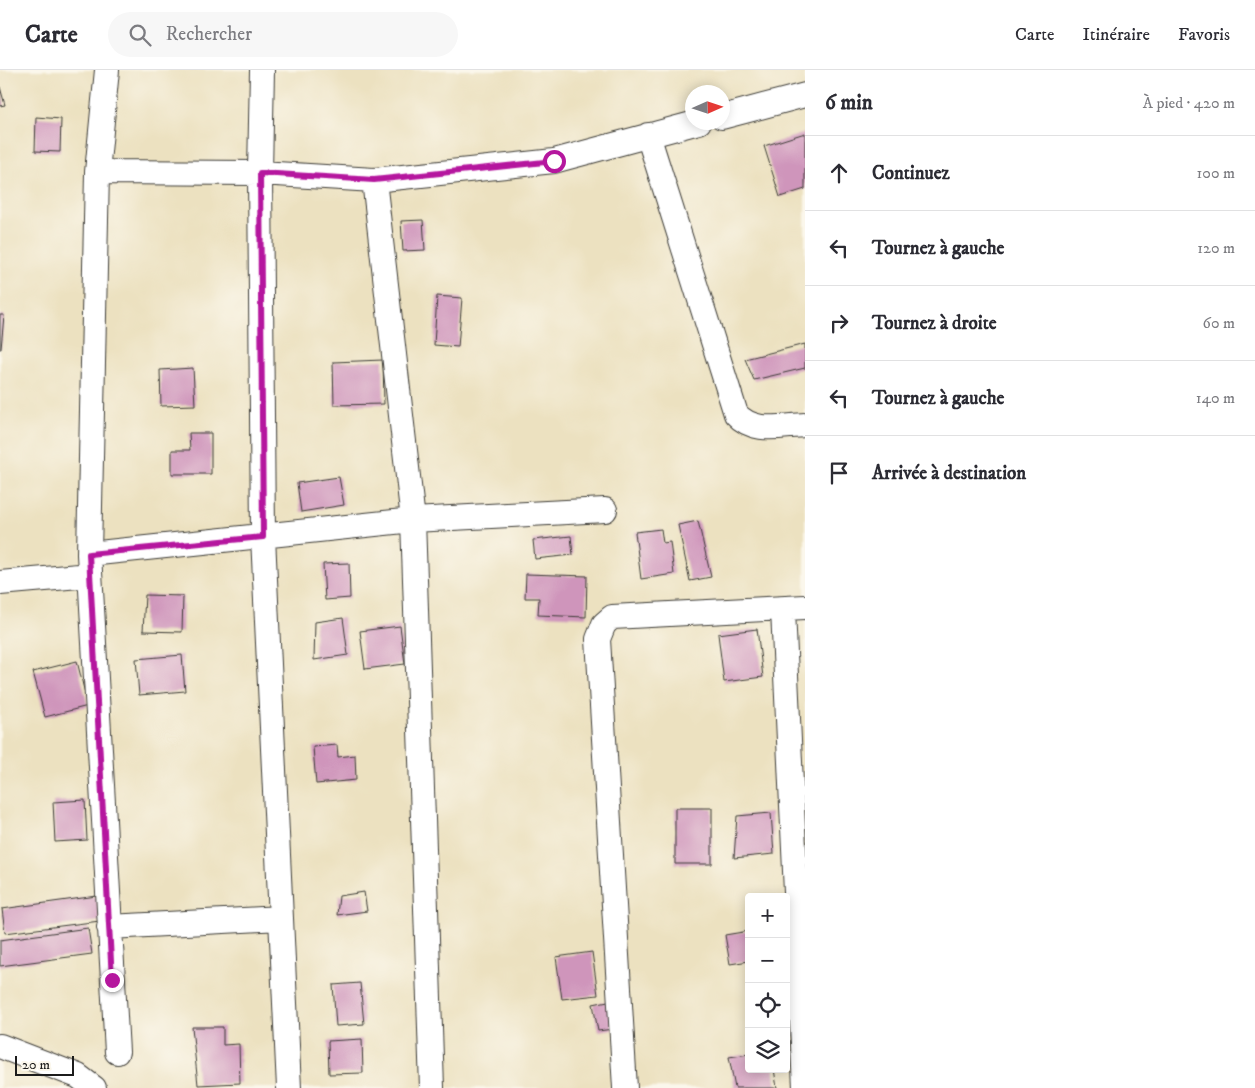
<!DOCTYPE html>
<html lang="fr">
<head>
<meta charset="utf-8">
<style>
	body { margin:0; font-family:"IM FELL DW Pica",serif; background:#f7f7f7; color:#2b2b33 }
	.controls { position:absolute; right:15px; bottom:15px; display:grid; overflow:hidden; border-radius:5px; box-shadow:0 2px 12px #0003 }
	.controls button { width:45px; height:45px; display:grid; place-items:center; padding:0; border:0; border-bottom:1px solid #e1e1e2; background:#fff; color:#2b2b33; font:25px sans-serif }
	.compass { position:absolute; left:685px; top:15px; width:45px; height:45px; border-radius:50%; background:#fff; box-shadow:0 2px 12px #0003; rotate:87deg }
	.scale { position:absolute; left:15px; bottom:12px; width:59px; box-sizing:border-box; padding-left:5px; border:2px solid #1c1c1c; border-top:0; font-size:14px; line-height:18px; white-space:nowrap; color:#1c1c1c; -webkit-text-stroke:4px #fbf7ec; paint-order:stroke }
	.stop { position:absolute; width:15px; height:15px; margin:-11px; border:4px solid #b5179e; border-radius:50%; background:#fff }
	.stop.end { background:#b5179e; border-color:#fff; box-shadow:0 1px 5px #0008 }
	.list { margin:0; padding:0; list-style:none }
	h2 { display:flex; justify-content:space-between; align-items:center; height:65px; margin:0; padding:0 20px; font-size:21px }
	h2 small { font-size:16px; font-weight:400; color:#7c7c81 }
	.list li { display:grid; grid-template-columns:32px 1fr auto; gap:15px; align-items:center; box-sizing:border-box; height:75px; padding:0 20px; border-top:1px solid #e1e1e2 }
	.list b { display:block; font-size:19px; white-space:nowrap }
	.list em { font-size:16px; font-style:normal; color:#7c7c81 }
	.icon { flex:none; width:28px; height:28px; fill:none; stroke:currentColor; stroke-width:2; stroke-linecap:round; stroke-linejoin:round }
	.map { position:relative; flex:none; width:805px; height:1018px; overflow:hidden }
	header { display:flex; align-items:center; gap:30px; box-sizing:border-box; height:70px; padding:0 25px; background:#fff; border-bottom:1px solid #e1e1e2 }
	header strong { font-size:24px }
	nav { display:flex; gap:28px; margin-inline-start:auto; font-size:18px }
	.search { width:350px; height:45px; background:#f7f7f7; display:flex; align-items:center; gap:12px; box-sizing:border-box; padding:0 18px; border-radius:28px; color:#7c7c81; font-size:19px }
	main { display:flex }
	aside { flex:1; background:#fff }
	.map>svg:first-child { display:block }
	.building { fill:#cf95bb }
	.lines { fill:none; stroke-linecap:round; stroke-linejoin:round }
	.minor-casing { stroke:#3b3a35; stroke-width:26 }
	.minor { stroke:#fff; stroke-width:24 }
	.route { stroke:#b5179e; stroke-width:6 }
</style>
</head>
<body>
<header>
<strong>Carte</strong>
<div class="search"><svg class="icon" aria-label="search" viewBox="0 0 24 24"><circle cx="10" cy="10" r="6"/><path d="M15 15l6 6"/></svg>Rechercher</div>
<nav><a>Carte</a><a>Itinéraire</a><a>Favoris</a></nav>
</header>
<main>
<div class="map">
<svg width="805" height="1018" viewBox="0 0 805 1018">
	<rect width="100%" height="100%" fill="#fbf7ec"/>
	<filter id="ink" filterUnits="userSpaceOnUse"><feTurbulence type="fractalNoise" baseFrequency=".02" numOctaves="2"/><feDisplacementMap in="SourceGraphic" scale="10" xChannelSelector="R" yChannelSelector="G"/><feConvolveMatrix kernelMatrix="1 2 1 2 8 2 1 2 1" color-interpolation-filters="sRGB"/></filter>
	<filter id="wash" filterUnits="userSpaceOnUse"><feTurbulence type="fractalNoise" baseFrequency=".0096" numOctaves="4" result="noise"/><feDisplacementMap in="SourceGraphic" scale="20" xChannelSelector="R" yChannelSelector="G"/><feGaussianBlur stdDeviation="1.12" result="paint"/><feColorMatrix in="noise" values="0 0 0 0 0 0 0 0 0 0 0 0 0 0 0 0 0 1.4 0 .05"/><feComposite in="paint" operator="in"/></filter>
	<g filter="url(#wash)">
		<rect width="100%" height="100%" fill="#ece1c0"/>
		<g id="blocks">
			<!-- building -->
			<path class="building" d="M0,17L5,35L0,36Z
				M36,47L61,49L60,82L35,81Z
				M805,63V119L780,127L764,76Z
				M423,150L425,180L403,181L401,151Z
				M437,226L462,228L458,277L434,275Z
				M0,245H4L1,279H0Z
				M805,274V298L754,310L745,289Z
				M383,290L384,334L334,335L333,292Z
				M193,298L195,335L161,336L160,300Z
				M189,363H211V404H172V380H190Z
				M339,407L344,435L301,442L297,413Z
				M698,451L711,507L690,511L678,455Z
				M661,459L663,473L670,472L674,504L641,509L635,462Z
				M571,466L573,485L535,489L533,470Z
				M349,493L350,528L325,530L323,494Z
				M526,504L587,506L586,547L538,545L539,528H525Z
				M145,525L183,526L182,562L143,561Z
				M343,548L348,585L314,590L315,552Z
				M400,556L405,594L365,599L360,561Z
				M757,559L763,607L724,612L718,564Z
				M182,585L185,621L139,625L136,589Z
				M77,591L88,636L45,647L33,602Z
				M337,675L338,687L355,685L356,710L316,714L313,677Z
				M85,730L87,770L55,772L53,732Z
				M675,738H712V794H675Z
				M771,743L774,784L734,788L737,746Z
				M364,822L367,841L337,845L339,826Z
				M97,826L100,851L5,863L2,839Z
				M88,858L92,884L0,896V870Z
				M749,861V891L730,894L725,865Z
				M592,882L598,925L562,929L556,887Z
				M360,913L364,954L336,956L333,915Z
				M608,931L613,959L598,961L593,934Z
				M192,957H223V975L239,974L240,1013L198,1015Z
				M362,969L363,1003L329,1004L328,971Z
				M749,984V999H774L777,1018H735L729,987Z"/>
		</g>
	</g>
	<g filter="url(#ink)">
		<use href="#blocks" fill-opacity="0" stroke="#3b3a35" stroke-width="1"/>
		<g class="lines">
			<!-- minor casing -->
			<g class="minor-casing">
				<path id="minor" d="M107,0L97,102L89,484L117,982
					M262,0L260,103L263,467L289,1018
					M722,47L805,25
					M648,65L736,344C754,364 780,356 805,355
					M97,102L260,103L374,110L554,91L699,52
					M374,110L413,450L432,1018
					M89,484L413,450L605,440
					M0,513L90,505
					M783,540L805,1018
					M109,857L281,848
					M0,976L78,1006L94,1018
					M625,1018L598,569L604,554L612,547L805,537"/>
			</g>
			<!-- minor -->
			<use href="#minor" class="minor"/>
		</g>
	</g>
	<g class="lines" filter="url(#ink)">
		<!-- route -->
		<path class="route" d="M112,910L89,484L263,467L260,103L374,110L554,91"/>
	</g>
</svg>
<div class="controls">
<button>+</button>
<button>−</button>
<button><svg class="icon" aria-label="locate" viewBox="0 0 24 24"><circle cx="12" cy="12" r="6"/><path d="M12 2v4M12 18v4M2 12h4M18 12h4"/></svg></button>
<button><svg class="icon" aria-label="layers" viewBox="0 0 24 24"><path d="M12 4l9 5-9 5-9-5zM3 14l9 5 9-5"/></svg></button>
</div>
<svg class="compass" viewBox="-18 -18 36 36"><path d="M0-13l5 13h-10z" fill="#e53935"/><path d="M0 13l5-13h-10z" fill="#7c7c81"/></svg>
<div class="scale">20 m</div>
<div class="stop" style="left:554px;top:91px"></div>
<div class="stop end" style="left:112px;top:910px"></div>
</div>
<aside>
<h2>6 min<small>À pied · 420 m</small></h2>
<ul class="list">
<li><svg class="icon" aria-label="ahead" viewBox="0 0 24 24"><path d="M12 20V5M6 11l6-6 6 6"/></svg><div><b>Continuez</b></div><em>100 m</em></li>
<li><svg class="icon" aria-label="left" viewBox="0 0 24 24"><path d="M17 20v-9H6M10 6l-5 5 5 5"/></svg><div><b>Tournez à gauche</b></div><em>120 m</em></li>
<li><svg class="icon" aria-label="right" viewBox="0 0 24 24"><path d="M7 20v-9h11M14 6l5 5-5 5"/></svg><div><b>Tournez à droite</b></div><em>60 m</em></li>
<li><svg class="icon" aria-label="left" viewBox="0 0 24 24"><path d="M17 20v-9H6M10 6l-5 5 5 5"/></svg><div><b>Tournez à gauche</b></div><em>140 m</em></li>
<li><svg class="icon" aria-label="arrive" viewBox="0 0 24 24"><path d="M6 21V4h12l-3 4 3 4H6"/></svg><div><b>Arrivée à destination</b></div></li>
</ul>
</aside>
</main>
</body>
</html>
